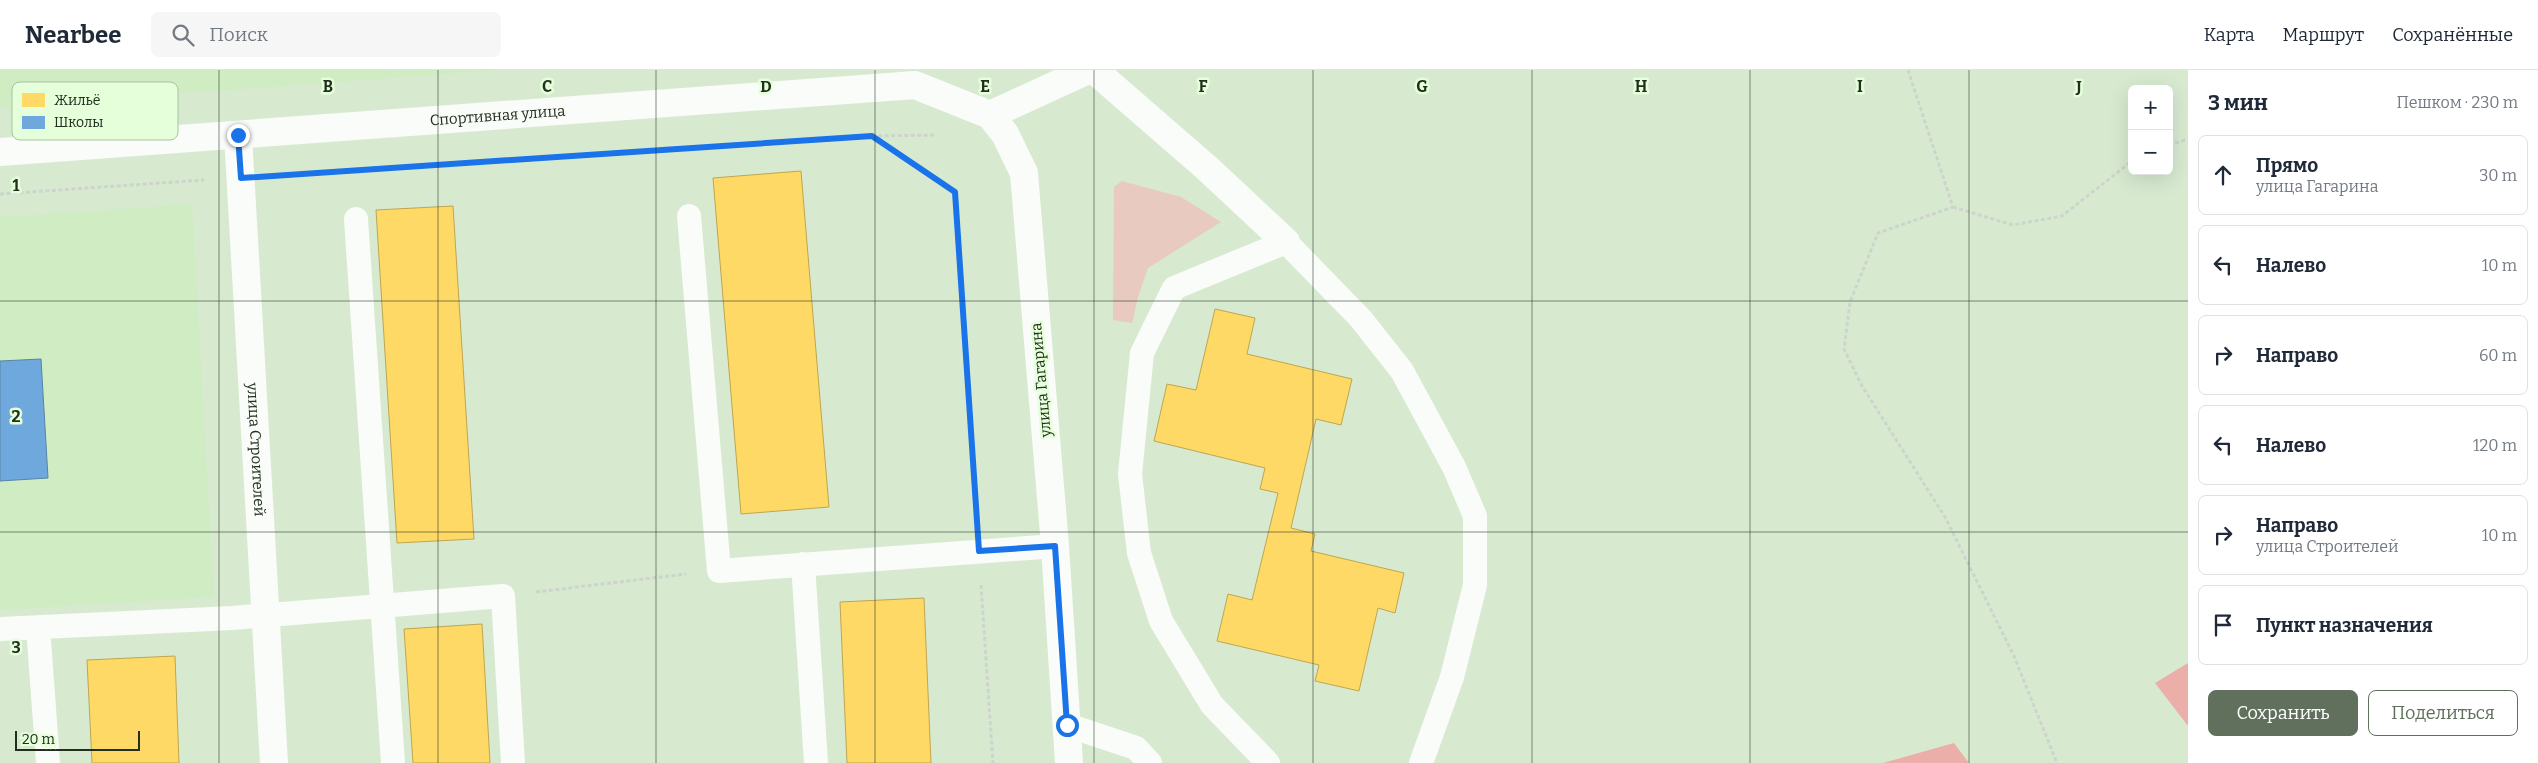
<!DOCTYPE html>
<html lang="ru">
<head>
<meta charset="utf-8">
<style>
	body { margin:0; font-family:Bitter,serif; background:#f6f6f7; color:#1f2937 }
	.controls { position:absolute; right:15px; top:15px; display:grid; overflow:hidden; border-radius:8px; box-shadow:0 5px 20px #0002 }
	.controls button { width:45px; height:45px; display:grid; place-items:center; padding:0; border:0; border-bottom:1px solid #e0e1e3; background:#fff; color:#1f2937; font:25px sans-serif }
	.scale { position:absolute; left:15px; bottom:12px; width:125px; box-sizing:border-box; padding-left:5px; border:2px solid #222f1d; border-top:0; font-size:14px; line-height:18px; white-space:nowrap; color:#222f1d; -webkit-text-stroke:4px #e4ffd9; paint-order:stroke }
	.stop { position:absolute; width:15px; height:15px; margin:-11px; border:4px solid #1a73e8; border-radius:50%; background:#fff }
	.stop.end { background:#1a73e8; border-color:#fff; box-shadow:0 1px 5px #0008 }
	.list { margin:0; padding:0; list-style:none }
	h2 { display:flex; justify-content:space-between; align-items:center; height:65px; margin:0; padding:0 20px; font-size:21px }
	h2 small { font-size:16px; font-weight:400; color:#747a83 }
	.list li { display:grid; grid-template-columns:32px 1fr auto; gap:15px; align-items:center; box-sizing:border-box; height:80px; margin:0 10px 10px; padding:0 10px; border:1px solid #e0e1e3; border-radius:8px }
	.list b { display:block; font-size:19px; white-space:nowrap }
	.list p { margin:0; font-size:16px; white-space:nowrap; color:#747a83 }
	.list em { font-size:16px; font-style:normal; color:#747a83 }
	.actions { display:flex; gap:10px; padding:15px 20px }
	.actions a { flex:1; padding:11px 0; border:1px solid #61705c; border-radius:8px; text-align:center; font-size:18px; color:#61705c }
	.actions .main { background:#61705c; color:#fff }
	.icon { flex:none; width:28px; height:28px; fill:none; stroke:currentColor; stroke-width:2; stroke-linecap:round; stroke-linejoin:round }
	.map { position:relative; flex:none; width:2188px; height:693px; overflow:hidden }
	header { display:flex; align-items:center; gap:30px; box-sizing:border-box; height:70px; padding:0 25px; background:#fff; border-bottom:1px solid #e0e1e3 }
	header strong { font-size:24px }
	nav { display:flex; gap:28px; margin-inline-start:auto; font-size:18px }
	.search { width:350px; height:45px; background:#f6f6f7; display:flex; align-items:center; gap:12px; box-sizing:border-box; padding:0 18px; border-radius:8px; color:#747a83; font-size:19px }
	main { display:flex }
	aside { flex:1; background:#fff }
	.map>svg:first-child { display:block }
	.built { fill:#cfecc3 }
	.green { fill:#e8cac0 }
	.forest { fill:#ecaea8 }
	.homes { fill:#ffd966; stroke:#bda650 }
	.schools { fill:#6fa8dc; stroke:#5884a3 }
	.lines { fill:none; stroke-linecap:round; stroke-linejoin:round }
	.path { stroke:#ced4cc; stroke-width:3; stroke-dasharray:4 2.5; stroke-linecap:butt }
	.service { stroke:#f9fcf8; stroke-width:24 }
	.minor { stroke:#f9fcf8; stroke-width:28 }
	.route { stroke:#1a73e8; stroke-width:6 }
	.grid { fill:none; stroke:#222f1d; stroke-width:1; stroke-opacity:0.55 }
	.labels { text-anchor:middle; stroke-width:5; stroke-linejoin:round; paint-order:stroke }
	.street-label { font-size:15px; fill:#222f1d; stroke:#e4ffd9 }
	.key { fill:#e4ffd9; stroke:#aac1a1; stroke-width:1 }
	.key-label { font-size:14px; fill:#222f1d }
	.grid-label { font-size:16px; text-anchor:middle; font-weight:bold; fill:#222f1d; stroke:#e4ffd9; stroke-width:5; stroke-linejoin:round; paint-order:stroke }
</style>
</head>
<body>
<header>
<strong>Nearbee</strong>
<div class="search"><svg class="icon" aria-label="search" viewBox="0 0 24 24"><circle cx="10" cy="10" r="6"/><path d="M15 15l6 6"/></svg>Поиск</div>
<nav><a>Карта</a><a>Маршрут</a><a>Сохранённые</a></nav>
</header>
<main>
<div class="map">
<svg width="2188" height="693" viewBox="0 0 2188 693">
	<rect width="100%" height="100%" fill="#d7ead0"/>
	<!-- built -->
	<path class="built" d="M0,0H500L0,37Z
		M192,134L214,527L0,540V147Z"/>
	<!-- green -->
	<path class="green" d="M1122,111L1181,127L1221,152L1148,198L1138,227L1132,253L1113,250L1114,117Z"/>
	<!-- forest -->
	<path class="forest" d="M2188,593V656L2155,613Z
		M1954,673L1969,693H1883Z"/>
	<!-- homes -->
	<path class="homes" d="M801,101L829,437L741,444L713,108Z
		M453,136L474,469L397,473L376,140Z
		M1215,239L1255,248L1247,284L1352,309L1341,355L1316,349L1291,458L1315,464L1311,481L1404,503L1395,543L1378,538L1359,621L1315,611L1319,595L1217,571L1228,524L1252,530L1278,423L1260,419L1265,398L1154,371L1167,314L1196,320Z
		M924,528L931,693H847L840,532Z
		M482,554L490,693H413L404,559Z
		M175,586L179,693H92L87,590Z"/>
	<!-- schools -->
	<path class="schools" d="M41,289L48,408L0,411V291Z"/>
	<g class="lines">
		<!-- path -->
		<path class="path" d="M1908,0L1953,137L1878,163L1850,232L1844,279L1862,316L1945,447L2014,586L2057,693
			M873,66L955,122L976,448
			M2169,75L2188,69
			M275,105L872,66L937,65
			M0,124L204,110
			M1953,137L2013,155L2062,146L2132,91
			M981,515L993,693
			M536,522L686,504"/>
		<!-- service -->
		<path class="service" d="M689,146L719,501L1055,476
			M356,149L393,693
			M803,494L816,693
			M38,557L48,693
			M0,559L232,548L503,526L513,693
			M1067,655L1136,678L1150,693
			M1268,693L1212,635L1161,551L1139,483L1130,404L1142,283L1174,218L1286,172L1361,249L1402,301L1454,397L1475,446V515L1452,607L1421,693"/>
		<!-- minor -->
		<g class="minor">
			<path d="M1094,0L1208,99L1286,172"/>
			<path id="s1" d="M238,65L274,693"/>
			<path id="s2" d="M0,82L915,15L990,45"/>
			<path d="M1069,693L1055,476L1024,103L1005,64L990,45L1088,0"/>
		</g>
	</g>
	<g class="lines">
		<!-- route -->
		<path class="route" d="M238,65L241,108L872,66L955,122L979,481L1055,476L1067,655"/>
	</g>
	<!-- grid -->
	<path class="grid" d="M219,0V693M438,0V693M656,0V693M875,0V693M1094,0V693M1313,0V693M1532,0V693M1750,0V693M1969,0V693M0,231H2188M0,462H2188"/>
	<g class="labels">
		<!-- street labels -->
		<g class="street-label">
			<text dy="5" stroke="none"><textPath href="#s2" startOffset="499">Спортивная улица</textPath></text>
			<text transform="translate(1041 310) rotate(-95)" y="5">улица Гагарина</text>
			<text dy="5" stroke="none"><textPath href="#s1" startOffset="315">улица Строителей</textPath></text>
		</g>
	</g>
	<!-- legend -->
	<rect x="12" y="12" width="166" height="58" rx="8" class="key"/>
	<rect x="22" y="23" width="23" height="14" fill="#ffd966"/>
	<rect x="22" y="46" width="23" height="13" fill="#6fa8dc"/>
	<g class="key-label">
		<text x="54" y="35">Жильё</text>
		<text x="54" y="57">Школы</text>
	</g>
	<g class="grid-label">
		<text x="328" y="22">B</text>
		<text x="547" y="22">C</text>
		<text x="766" y="22">D</text>
		<text x="985" y="22">E</text>
		<text x="1203" y="22">F</text>
		<text x="1422" y="22">G</text>
		<text x="1641" y="22">H</text>
		<text x="1860" y="22">I</text>
		<text x="2079" y="22">J</text>
		<text x="16" y="121">1</text>
		<text x="16" y="352">2</text>
		<text x="16" y="583">3</text>
	</g>
</svg>
<div class="controls">
<button>+</button>
<button>−</button>
</div>
<div class="scale">20 m</div>
<div class="stop" style="left:1067px;top:655px"></div>
<div class="stop end" style="left:238px;top:65px"></div>
</div>
<aside>
<h2>3 мин<small>Пешком · 230 m</small></h2>
<ul class="list">
<li><svg class="icon" aria-label="ahead" viewBox="0 0 24 24"><path d="M12 20V5M6 11l6-6 6 6"/></svg><div><b>Прямо</b><p>улица Гагарина</p></div><em>30 m</em></li>
<li><svg class="icon" aria-label="left" viewBox="0 0 24 24"><path d="M17 20v-9H6M10 6l-5 5 5 5"/></svg><div><b>Налево</b></div><em>10 m</em></li>
<li><svg class="icon" aria-label="right" viewBox="0 0 24 24"><path d="M7 20v-9h11M14 6l5 5-5 5"/></svg><div><b>Направо</b></div><em>60 m</em></li>
<li><svg class="icon" aria-label="left" viewBox="0 0 24 24"><path d="M17 20v-9H6M10 6l-5 5 5 5"/></svg><div><b>Налево</b></div><em>120 m</em></li>
<li><svg class="icon" aria-label="right" viewBox="0 0 24 24"><path d="M7 20v-9h11M14 6l5 5-5 5"/></svg><div><b>Направо</b><p>улица Строителей</p></div><em>10 m</em></li>
<li><svg class="icon" aria-label="arrive" viewBox="0 0 24 24"><path d="M6 21V4h12l-3 4 3 4H6"/></svg><div><b>Пункт назначения</b></div></li>
</ul>
<div class="actions"><a class="main">Сохранить</a><a>Поделиться</a></div>
</aside>
</main>
</body>
</html>
